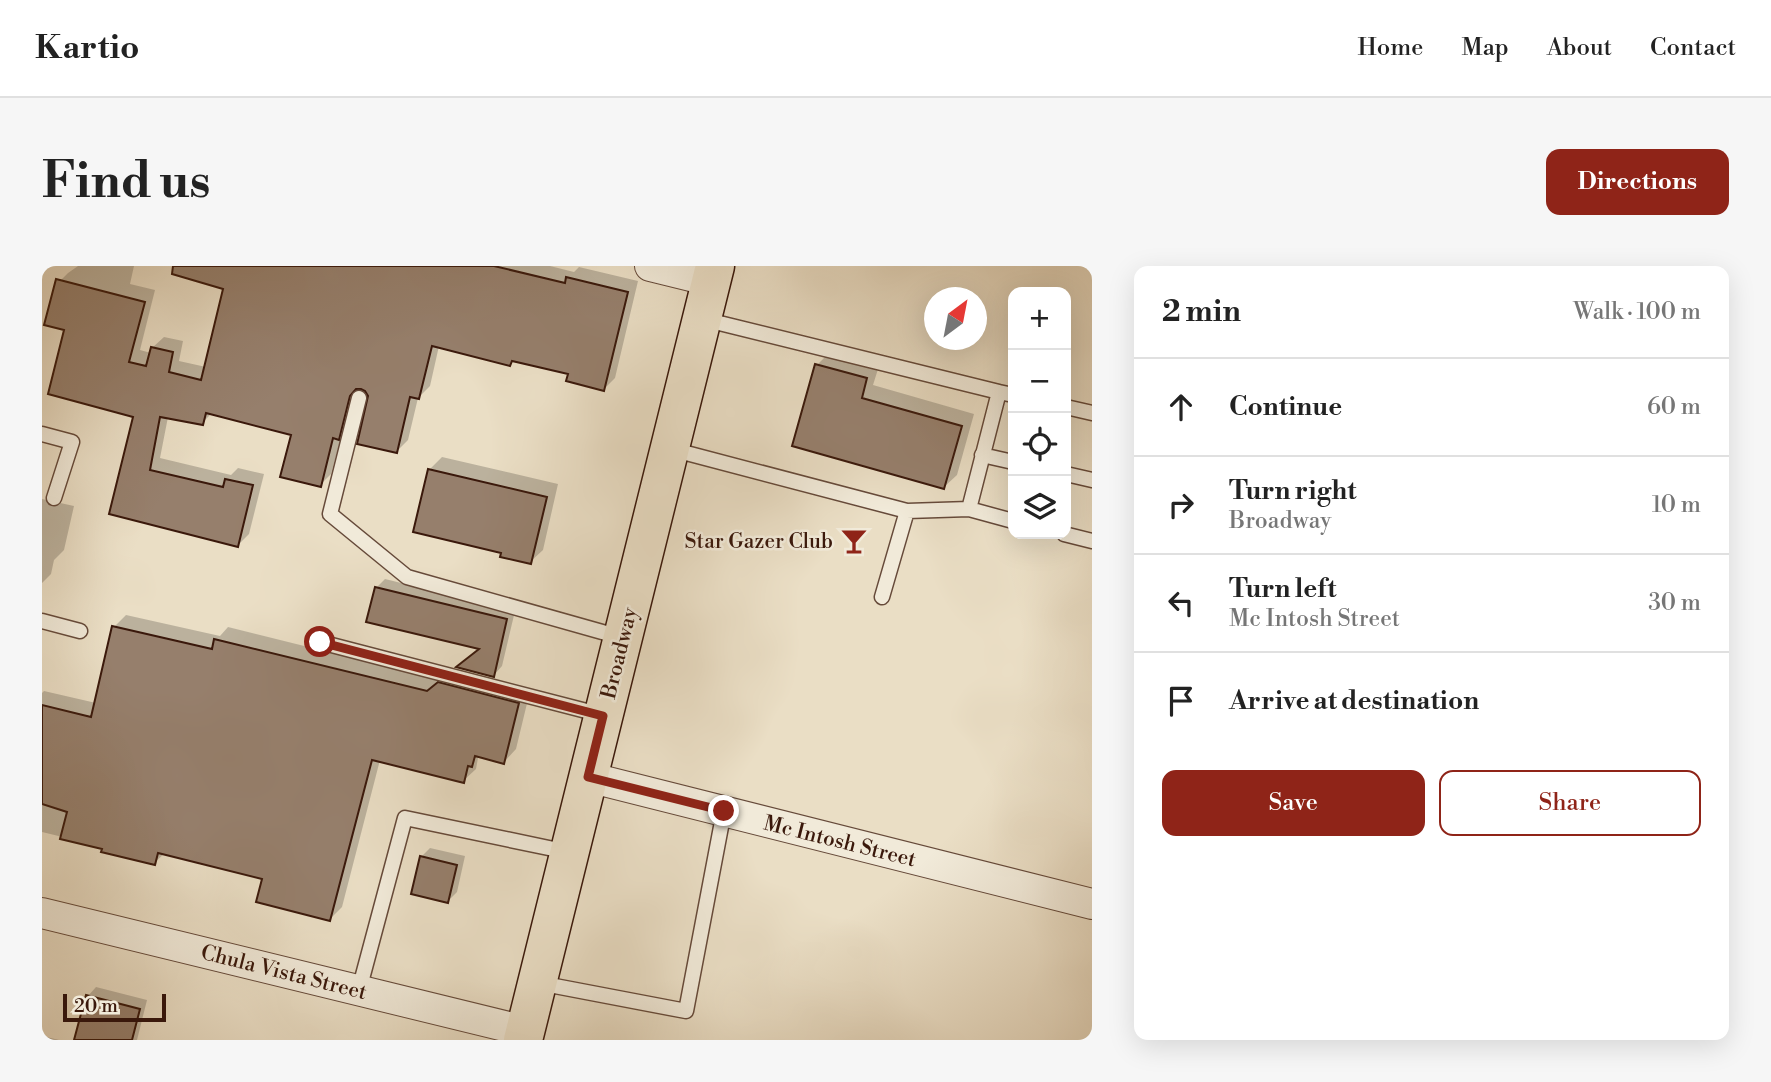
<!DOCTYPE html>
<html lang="en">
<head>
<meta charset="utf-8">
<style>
	body { margin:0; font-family:"Libre Bodoni",serif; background:#f6f6f6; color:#222 }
	.controls { position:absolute; right:21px; top:21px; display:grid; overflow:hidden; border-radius:14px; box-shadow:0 7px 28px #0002 }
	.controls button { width:63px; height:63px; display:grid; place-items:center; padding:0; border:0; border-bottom:2px solid #e0e0e0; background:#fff; color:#222; font:35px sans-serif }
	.compass { position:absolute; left:882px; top:21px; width:63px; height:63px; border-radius:50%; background:#fff; box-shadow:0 7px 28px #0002; rotate:32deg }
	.scale { position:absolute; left:21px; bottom:18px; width:103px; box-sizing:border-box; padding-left:7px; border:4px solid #3a180b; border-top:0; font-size:19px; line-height:24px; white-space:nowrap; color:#3a180b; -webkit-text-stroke:5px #f1ead9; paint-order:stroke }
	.stop { position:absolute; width:21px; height:21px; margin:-16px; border:5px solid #8f2418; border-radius:50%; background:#fff }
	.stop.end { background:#8f2418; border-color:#fff; box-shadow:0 2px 7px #0008 }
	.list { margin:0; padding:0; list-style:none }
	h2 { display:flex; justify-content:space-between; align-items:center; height:91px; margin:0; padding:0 28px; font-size:30px }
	h2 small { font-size:23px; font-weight:400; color:#767676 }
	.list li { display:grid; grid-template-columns:46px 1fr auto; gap:21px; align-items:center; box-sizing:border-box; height:98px; padding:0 28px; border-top:2px solid #e0e0e0 }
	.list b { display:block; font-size:26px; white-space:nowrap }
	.list p { margin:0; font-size:23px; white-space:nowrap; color:#767676 }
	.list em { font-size:23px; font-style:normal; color:#767676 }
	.actions { display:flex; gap:14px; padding:21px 28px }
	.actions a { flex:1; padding:16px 0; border:2px solid #8f2418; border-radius:14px; text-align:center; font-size:24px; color:#8f2418 }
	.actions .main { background:#8f2418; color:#fff }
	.icon { flex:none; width:38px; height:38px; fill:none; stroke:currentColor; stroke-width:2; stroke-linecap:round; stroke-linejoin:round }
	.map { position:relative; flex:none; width:1050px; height:774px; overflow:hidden; border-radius:14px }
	header { display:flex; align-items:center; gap:42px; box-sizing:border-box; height:98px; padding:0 35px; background:#fff; border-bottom:2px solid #e0e0e0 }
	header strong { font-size:33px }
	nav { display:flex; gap:38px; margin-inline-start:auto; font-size:24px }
	.intro { display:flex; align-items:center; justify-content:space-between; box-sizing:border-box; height:168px; padding:0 42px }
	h1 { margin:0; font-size:49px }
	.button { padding:18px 32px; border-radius:14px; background:#8f2418; color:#fff; font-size:24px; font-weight:700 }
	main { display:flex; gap:42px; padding:0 42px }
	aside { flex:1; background:#fff; border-radius:14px; box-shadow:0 7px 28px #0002 }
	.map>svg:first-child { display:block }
	.shadow { fill:#0003 }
	.building { fill:#967f6c; stroke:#3a180b; stroke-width:2 }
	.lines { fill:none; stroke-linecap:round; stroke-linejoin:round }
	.service-casing { stroke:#664a3a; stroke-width:17 }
	.minor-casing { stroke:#664a3a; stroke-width:32 }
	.primary-casing { stroke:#3a180b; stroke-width:41 }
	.service { stroke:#f1ead9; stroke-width:14 }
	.minor { stroke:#f1ead9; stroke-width:30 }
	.primary { stroke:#eadec5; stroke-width:38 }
	.route { stroke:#8f2418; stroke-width:9 }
	.labels { text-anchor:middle; stroke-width:5; stroke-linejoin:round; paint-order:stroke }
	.poi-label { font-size:21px; fill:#3a180b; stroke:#f1ead9; text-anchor:end }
	.street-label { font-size:21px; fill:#3a180b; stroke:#f1ead9 }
</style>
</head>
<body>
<header>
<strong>Kartio</strong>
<nav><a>Home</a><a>Map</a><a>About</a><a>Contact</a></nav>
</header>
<div class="intro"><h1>Find us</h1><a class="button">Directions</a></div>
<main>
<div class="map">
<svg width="1050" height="774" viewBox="0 0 1050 774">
	<rect width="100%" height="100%" fill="#eadec5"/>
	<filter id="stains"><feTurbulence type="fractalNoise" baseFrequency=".00286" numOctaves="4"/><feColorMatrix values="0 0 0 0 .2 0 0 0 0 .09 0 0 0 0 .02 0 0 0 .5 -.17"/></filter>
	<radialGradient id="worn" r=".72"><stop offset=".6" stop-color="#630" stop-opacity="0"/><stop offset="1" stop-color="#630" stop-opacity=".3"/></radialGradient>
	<!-- shadow -->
	<path class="shadow" d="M36,0H92L88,18L113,24L98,84L109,87L110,82L122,71L141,75L137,95L164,101L183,21L157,0H508L532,6L537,1L596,15L573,112L562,123L528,107L472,93L468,98L397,80L388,120L376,132L366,174L355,185L328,130L324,123L318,120L308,160L300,168L289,208L278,219L251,167L170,147L160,157L126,151L118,192L189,209L196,202L222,208L207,268L196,279L69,247L93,150L24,63L14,19L26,7Z
		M788,86L837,100L831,119L932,148L915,209L902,221L775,99Z
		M400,191L516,218L501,284L488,296L461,285L387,204Z
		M0,233L32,240L22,284L12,294L9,308L0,317Z
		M343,313L473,345L460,400L452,409L439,381L334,322Z
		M84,349L178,370L186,361L399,414L488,425L474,483L462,496L439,490L436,492L434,503L421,515L338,494L300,641L288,653L222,612L123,587L112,597L62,581L0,566V427L2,425L54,437L72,361Z
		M388,582L423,590L415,626L406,635L379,591Z
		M54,721L105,734L95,774H34L46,730Z
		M0,770L17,774H0Z"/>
	<!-- building -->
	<path class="building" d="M131,0H452L523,17L524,11L586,26L562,125L524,115L526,108L470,95L468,100L390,80L377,133L368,131L355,187L315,178L326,130L323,125L319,123H314L308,130L297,174L291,172L279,221L238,211L249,169L164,147L161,159L118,151L108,204L181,221L183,213L211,219L196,281L67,248L91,151L6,128L22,64L2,59L14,13L103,36L87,96L104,100L109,81L131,86L127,106L159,114L181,23L130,8Z
		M773,98L825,112L820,132L920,160L902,223L750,180Z
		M386,203L505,231L489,298L458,291L459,287L371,266Z
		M333,321L465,353L452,411L414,401L437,383L324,356Z
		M70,360L170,383L172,373L385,425L396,416L477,437L462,498L433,490L430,501L426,500L422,517L330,494L288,655L214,636L220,613L116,587L113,599L59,586L60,583L18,573L25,546L0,538V439L49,451Z
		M378,590L415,599L406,637L369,628Z
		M44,729L98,743L90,774H32Z"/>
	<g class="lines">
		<!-- service casing -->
		<g class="service-casing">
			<path id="service" d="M661,53L957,126L927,243L865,245L840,331
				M957,126L971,129
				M317,132L288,248L365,311L578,371
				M1024,141L1050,147
				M0,168L30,176L12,232
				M629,183L865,245
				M940,189L971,196
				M1024,208L1050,214
				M927,243L971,255
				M1022,268L1050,275
				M0,355L38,365
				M278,376L560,449
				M497,717L644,745L682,545
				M317,724L363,552L526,586"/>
		</g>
		<!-- minor casing -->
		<g class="minor-casing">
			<path id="minor" d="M608,0L669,15
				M546,511L1050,638
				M0,647L483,765"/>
		</g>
		<!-- primary casing -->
		<g class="primary-casing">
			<path id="primary" d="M481,774L673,0"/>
		</g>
		<!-- service -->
		<use href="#service" class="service"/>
		<!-- minor -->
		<use href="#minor" class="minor"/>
		<!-- primary -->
		<use href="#primary" class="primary"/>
	</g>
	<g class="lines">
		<!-- route -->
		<path class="route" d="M278,376L561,450L546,511L682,545"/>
	</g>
	<!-- icons -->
	<defs>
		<g id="bar-bare" transform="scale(2.1)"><path d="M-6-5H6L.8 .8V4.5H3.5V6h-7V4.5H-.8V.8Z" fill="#8f2418" stroke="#f1ead9" stroke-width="2.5" paint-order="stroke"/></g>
	</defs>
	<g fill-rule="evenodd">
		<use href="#bar-bare" x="812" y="275"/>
	</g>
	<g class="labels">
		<!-- poi labels -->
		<g class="poi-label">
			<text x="791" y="282">Star Gazer Club</text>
		</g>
		<!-- street labels -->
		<g class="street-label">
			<text transform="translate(577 387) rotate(-76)" y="7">Broadway</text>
			<text transform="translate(798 575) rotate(14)" y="7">Mc Intosh Street</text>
			<text transform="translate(242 706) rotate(14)" y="7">Chula Vista Street</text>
		</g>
	</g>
	<rect width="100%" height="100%" filter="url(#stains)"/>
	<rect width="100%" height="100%" fill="url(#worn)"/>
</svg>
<div class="controls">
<button>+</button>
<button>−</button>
<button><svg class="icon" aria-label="locate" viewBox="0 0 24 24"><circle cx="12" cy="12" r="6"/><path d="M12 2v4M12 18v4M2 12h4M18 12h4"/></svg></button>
<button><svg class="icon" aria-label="layers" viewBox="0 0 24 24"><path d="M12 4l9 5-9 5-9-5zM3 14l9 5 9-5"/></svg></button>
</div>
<svg class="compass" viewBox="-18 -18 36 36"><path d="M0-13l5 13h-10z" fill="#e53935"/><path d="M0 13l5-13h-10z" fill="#767676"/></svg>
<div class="scale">20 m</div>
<div class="stop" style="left:278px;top:376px"></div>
<div class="stop end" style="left:682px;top:545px"></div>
</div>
<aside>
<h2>2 min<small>Walk · 100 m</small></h2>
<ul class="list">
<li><svg class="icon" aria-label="ahead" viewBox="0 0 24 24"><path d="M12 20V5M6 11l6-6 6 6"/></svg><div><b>Continue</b></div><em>60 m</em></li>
<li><svg class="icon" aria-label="right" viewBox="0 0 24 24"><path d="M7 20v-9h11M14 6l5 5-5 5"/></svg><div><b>Turn right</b><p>Broadway</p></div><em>10 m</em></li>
<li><svg class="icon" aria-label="left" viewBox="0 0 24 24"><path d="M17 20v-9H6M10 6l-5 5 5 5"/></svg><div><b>Turn left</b><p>Mc Intosh Street</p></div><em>30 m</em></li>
<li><svg class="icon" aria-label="arrive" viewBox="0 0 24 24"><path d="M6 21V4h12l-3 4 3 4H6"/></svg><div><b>Arrive at destination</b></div></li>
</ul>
<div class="actions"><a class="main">Save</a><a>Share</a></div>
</aside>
</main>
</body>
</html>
